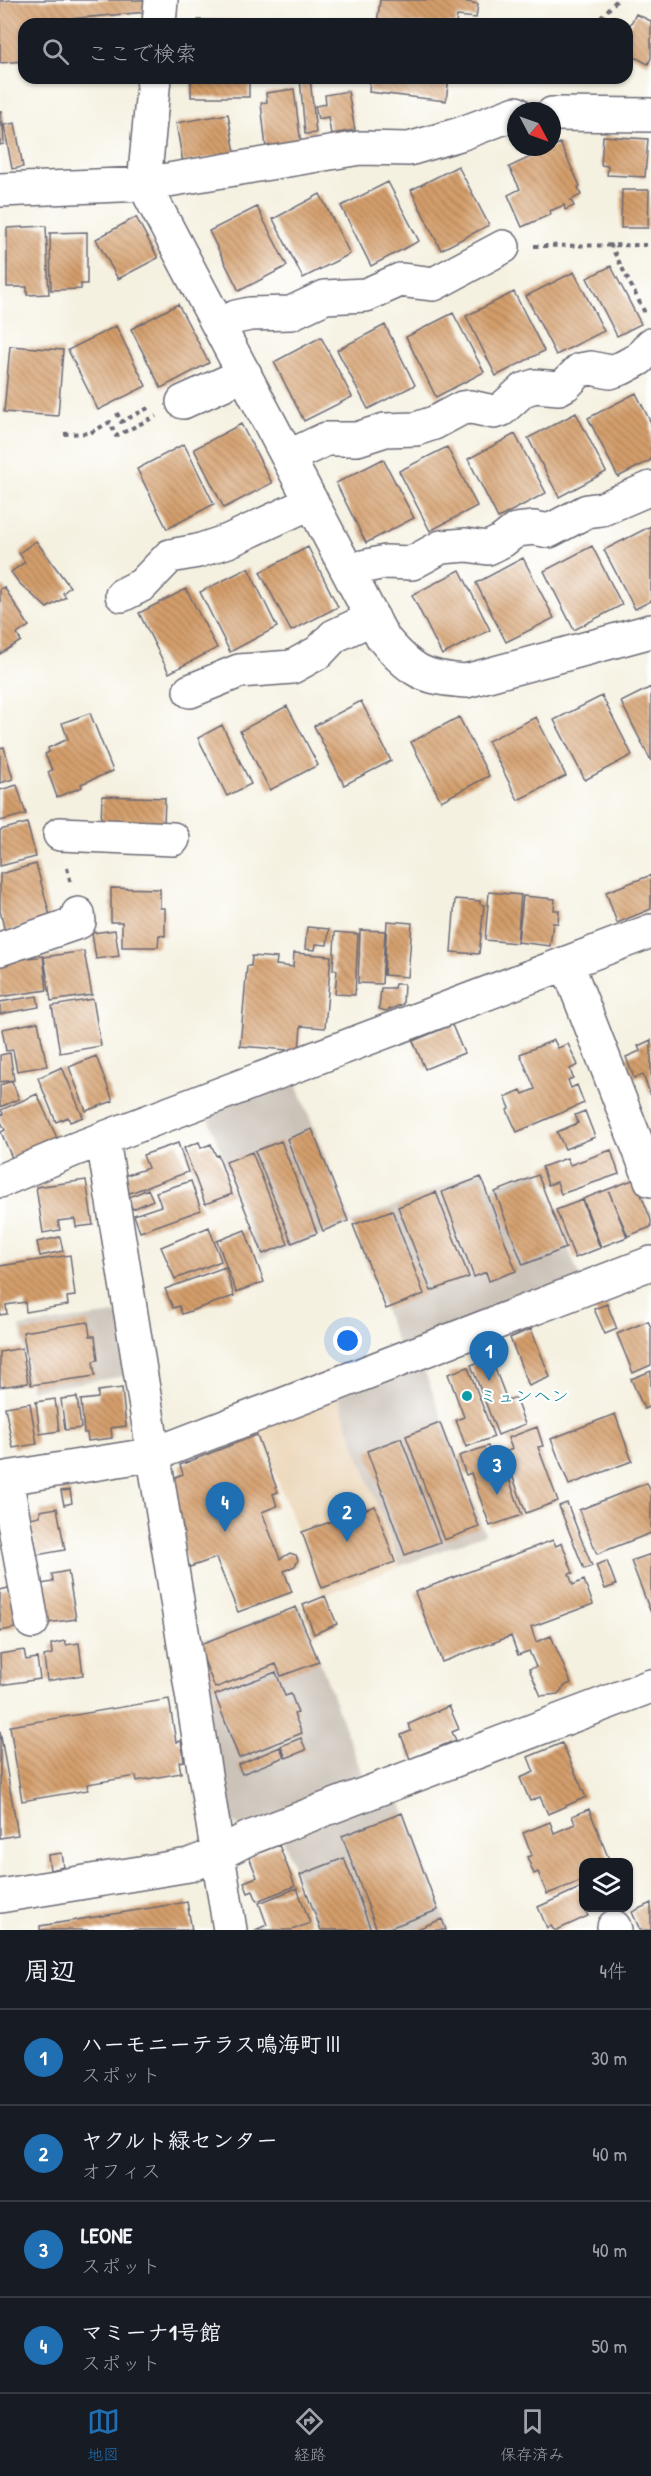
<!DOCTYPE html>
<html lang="ja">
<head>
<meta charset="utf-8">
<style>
	body { margin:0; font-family:"Patrick Hand","Klee One",sans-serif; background:#242831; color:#f1f3f6 }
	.controls { position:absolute; right:18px; bottom:18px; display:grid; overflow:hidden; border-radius:12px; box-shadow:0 2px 4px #0004 }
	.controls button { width:54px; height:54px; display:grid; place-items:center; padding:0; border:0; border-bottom:2px solid #363941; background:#171b24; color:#f1f3f6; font:30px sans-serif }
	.compass { position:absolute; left:507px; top:102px; width:54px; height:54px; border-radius:50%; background:#171b24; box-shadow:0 2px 4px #0004; rotate:131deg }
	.you { position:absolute; left:348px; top:1341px; width:21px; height:21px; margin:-15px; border:4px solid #fff; border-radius:50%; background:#1a73e8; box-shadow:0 0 0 9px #1a73e833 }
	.badge { display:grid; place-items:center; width:39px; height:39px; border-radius:50%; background:#1f6fb2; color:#fff; font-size:20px; font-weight:700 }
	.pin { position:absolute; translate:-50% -50px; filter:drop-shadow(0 2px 3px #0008) }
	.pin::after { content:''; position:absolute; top:32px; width:21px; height:18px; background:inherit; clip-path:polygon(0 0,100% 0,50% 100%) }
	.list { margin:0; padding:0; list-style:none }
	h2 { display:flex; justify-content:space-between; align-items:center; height:78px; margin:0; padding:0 24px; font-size:26px }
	h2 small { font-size:20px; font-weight:400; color:#9ea1a6 }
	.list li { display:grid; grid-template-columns:39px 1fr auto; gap:18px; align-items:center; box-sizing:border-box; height:96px; padding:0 24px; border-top:2px solid #363941 }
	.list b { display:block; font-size:22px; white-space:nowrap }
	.list p { margin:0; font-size:20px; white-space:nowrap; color:#9ea1a6 }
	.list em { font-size:20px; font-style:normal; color:#9ea1a6 }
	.icon { flex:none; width:33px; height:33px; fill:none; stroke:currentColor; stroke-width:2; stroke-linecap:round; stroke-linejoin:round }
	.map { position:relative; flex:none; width:651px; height:1930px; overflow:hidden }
	.search { position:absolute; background:#171b24; box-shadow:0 2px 4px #0004; left:18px; right:18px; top:18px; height:66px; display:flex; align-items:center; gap:15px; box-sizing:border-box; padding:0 21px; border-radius:18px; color:#9ea1a6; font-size:22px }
	.sheet { height:462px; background:#171b24 }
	nav { display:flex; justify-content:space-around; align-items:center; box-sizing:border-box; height:84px; border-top:2px solid #363941; background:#171b24; font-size:16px; color:#9ea1a6 }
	nav a { display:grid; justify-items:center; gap:3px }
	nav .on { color:#1f6fb2 }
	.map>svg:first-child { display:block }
	.built { fill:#ecd7ba }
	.industrial { fill:#cbc2b8 }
	.building { fill:url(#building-back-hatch) }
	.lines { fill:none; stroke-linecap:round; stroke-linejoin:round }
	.minor-casing { stroke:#6c6a75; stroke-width:36 }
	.path { stroke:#6c6a75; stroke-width:4; stroke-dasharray:4.5 4.5; stroke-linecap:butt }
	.minor { stroke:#fff; stroke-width:33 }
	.culture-dot { fill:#0f9aa8; stroke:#fff; stroke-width:2 }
	.labels { text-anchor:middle; stroke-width:4.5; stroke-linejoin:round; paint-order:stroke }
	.culture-label { font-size:18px; fill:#0d838f; stroke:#fff; text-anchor:start }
</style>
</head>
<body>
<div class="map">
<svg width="651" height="1930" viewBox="0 0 651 1930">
	<defs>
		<pattern id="building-back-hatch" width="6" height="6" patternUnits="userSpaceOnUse" patternTransform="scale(1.5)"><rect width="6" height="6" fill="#d49e6b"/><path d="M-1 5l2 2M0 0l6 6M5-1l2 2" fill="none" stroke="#ac8059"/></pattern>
	</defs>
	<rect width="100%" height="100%" fill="#fff"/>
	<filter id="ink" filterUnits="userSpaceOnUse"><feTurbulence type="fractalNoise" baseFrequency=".0167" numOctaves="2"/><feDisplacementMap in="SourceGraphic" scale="12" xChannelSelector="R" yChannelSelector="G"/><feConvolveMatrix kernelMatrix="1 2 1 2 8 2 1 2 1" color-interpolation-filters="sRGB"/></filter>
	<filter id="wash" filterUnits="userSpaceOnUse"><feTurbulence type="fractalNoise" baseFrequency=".008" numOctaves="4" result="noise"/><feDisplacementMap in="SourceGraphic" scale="24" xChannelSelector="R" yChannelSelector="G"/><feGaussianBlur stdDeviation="1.35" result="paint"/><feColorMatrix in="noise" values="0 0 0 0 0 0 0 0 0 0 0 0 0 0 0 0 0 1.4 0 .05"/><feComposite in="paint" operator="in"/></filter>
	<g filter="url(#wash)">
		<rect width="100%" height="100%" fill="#f5f1e1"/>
		<!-- built -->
		<path class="built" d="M337,1396L400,1566L322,1596L257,1427Z"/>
		<!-- industrial -->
		<path class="industrial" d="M294,1077L351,1223L483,1170L490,1188L538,1169L580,1278L399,1348L351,1223L260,1259L206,1111Z
			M121,1313L132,1375L31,1390L20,1327Z
			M422,1364L485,1534L400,1566L337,1396Z
			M299,1605L365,1782L245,1829L221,1817L192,1645Z
			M397,1790L449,1930H317L281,1834Z"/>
		<g id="blocks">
			<!-- building -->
			<path class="building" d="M12,0H146L147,12L57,20V24H24V61L0,63V1Z
				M380,0H456L478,4L476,18L457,16L456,24H377Z
				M636,14L651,21V58L648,64L627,53V24H609L613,16L630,25Z
				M198,20L249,21V24H198Z
				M191,78H249V97H191Z
				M300,78H310L316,133L305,134Z
				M370,78H449L446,101L369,92Z
				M294,89L301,144L266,148L261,103L267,102L266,93Z
				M348,91L355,130L331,134L328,117L318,119L315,106L326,104L325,95Z
				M0,111H2L4,144L0,145Z
				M228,114L235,153L183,163L176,123Z
				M15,123L23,167L12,169L4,125Z
				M603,136L648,139L645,177L607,175L608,166L601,165Z
				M560,143L580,186L578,187L581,195L571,200L574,206L565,210L564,205L550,211L551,214L522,227L508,195L520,189L509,167Z
				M458,166L489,225L441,250L411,190Z
				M388,182L419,241L371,266L341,206Z
				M622,190H649L648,228H621Z
				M320,194L350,254L303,278L273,219Z
				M257,207L287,266L239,291L209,231Z
				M136,217L158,258L118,279L96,239Z
				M46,226L49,294L27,295V287H7V228Z
				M87,232V284H81V289L51,290L50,233Z
				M611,266L641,324L617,336L587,278Z
				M574,272L604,331L556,355L526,296Z
				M514,292L544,351L496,376L466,316Z
				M178,304L209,363L161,388L131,329Z
				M453,313L484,372L436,397L406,337Z
				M385,325L415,385L368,409L337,350Z
				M116,326L146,386L98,410L68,350Z
				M321,337L352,397L304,421L274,362Z
				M10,346L63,350L58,416L4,412Z
				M636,393L651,423V460L618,477L588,418Z
				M576,413L606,472L559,497L528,438Z
				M241,424L272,483L224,508L194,449Z
				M515,434L546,493L498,518L468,459Z
				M184,444L214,504L167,529L137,469Z
				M447,447L477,506L430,531L399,471Z
				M383,459L414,518L366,543L336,483Z
				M651,526V601L635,609L604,550Z
				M36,541L70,587L63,593L66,597L47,608L19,583L11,572L25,562L19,553Z
				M592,546L622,605L574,630L544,571Z
				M308,547L338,607L291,631L260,572Z
				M523,558L554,618L506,642L476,583Z
				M248,568L277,627L230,652L200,592Z
				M460,570L490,630L442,655L412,595Z
				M4,587L29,626L17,634L21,641L0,654V589Z
				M186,589L217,648L169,673L139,613Z
				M651,687V761L621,702Z
				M602,696L632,755L585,780L554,720Z
				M361,701L391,761L344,785L314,726Z
				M287,706L318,765L270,790L240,731Z
				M90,713L113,771L81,784L82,787L57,797L48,772L52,770L45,754L49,752L48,748L68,739L62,723Z
				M459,717L489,776L441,801L411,742Z
				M536,717L566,776L518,800L488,741Z
				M222,725L251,784L227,796L198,738Z
				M4,747L13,779L0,783V748Z
				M17,785L26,814L0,821V790Z
				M102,796L165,798L164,825L101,823Z
				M27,823L36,857L0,866V830Z
				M36,864L51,919L5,932L0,911V874Z
				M651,875V909L617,923L606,892Z
				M111,888L160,889V908H165V936L159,935L158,947H122V922H111Z
				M489,892L521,895L517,943L485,940Z
				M523,896L555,899L554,910H559L558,923H553L550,946L518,942Z
				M455,899L480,901V904L484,905L479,954L451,952Z
				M387,921L412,923L408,977L384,975Z
				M307,927L329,929L327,945L316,944L315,950L305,949Z
				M115,930L119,956L96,959L92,933Z
				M360,930L385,931L382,984L358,983Z
				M335,932L358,934L355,995L335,994L337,970H333Z
				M84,951L92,995L51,1001L44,957Z
				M294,953L331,956L325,1028L301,1026L299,1051L240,1046L247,966H251L252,956L277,958L276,965L293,967Z
				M43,956L47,990L0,997V962Z
				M395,984H404L403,1004L386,1011L379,1009L381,988H394Z
				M37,996L39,1007L0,1014V1002Z
				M93,999L101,1046L60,1053L52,1006Z
				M38,1022L47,1066L17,1071L13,1050L6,1051L2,1029Z
				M452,1025L464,1053L425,1069L413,1041Z
				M554,1040L558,1048L568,1044L578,1065L570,1069L573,1078L568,1080L571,1088L577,1085L584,1103L517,1132L507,1110L510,1108L505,1097L521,1090L523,1094L535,1089L520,1054Z
				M651,1040V1096L643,1075L634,1078L626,1057L640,1051L638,1046Z
				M10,1053L14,1080L0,1082V1055Z
				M96,1056L113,1101L86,1111L69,1067Z
				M62,1067L83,1117L70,1122L68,1117L56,1122L38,1078Z
				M12,1081L19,1099L0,1107V1085Z
				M37,1094L57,1138L12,1158L1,1132L5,1130L0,1120V1116L3,1114L1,1110Z
				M585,1111L595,1137L565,1149L557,1132L578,1123L575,1115Z
				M312,1129L348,1221L323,1231L287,1139Z
				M281,1141L317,1233L292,1243L255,1151Z
				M199,1142L201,1148L211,1144L216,1156L218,1155L232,1194L205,1204L184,1148Z
				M178,1143L188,1172L127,1194L121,1177L148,1168L143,1155Z
				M611,1150L619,1174L561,1194L557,1182L548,1185L542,1167L567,1158L570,1165Z
				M252,1152L288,1244L263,1254L226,1162Z
				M538,1175L566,1248L523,1265L495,1192Z
				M481,1177L516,1271L489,1281L486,1272L474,1277L442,1192Z
				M635,1179L651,1220V1227L628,1236L609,1192L627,1237L601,1247L583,1199Z
				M86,1180L93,1225L76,1227L75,1219L58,1221L60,1230L43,1233L36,1187Z
				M191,1181L201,1210L140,1232L134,1215L161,1206L156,1192Z
				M148,1189L153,1200L133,1209L127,1198Z
				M436,1192L469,1277L431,1291L398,1207Z
				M582,1200L600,1248L575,1258L556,1210Z
				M392,1210L424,1294L386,1309L353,1225Z
				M209,1227L221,1261L175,1279L161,1247Z
				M245,1230L264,1282L236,1292L217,1241Z
				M60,1237L63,1251L40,1256L37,1242Z
				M70,1255L75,1296L67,1297L68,1305L26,1312L25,1302L6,1305L7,1314L0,1315V1266Z
				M225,1267L234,1296L182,1314L179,1306L173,1308L165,1289Z
				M607,1304L617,1329L605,1334L594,1309Z
				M648,1321L651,1328V1365L633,1373L617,1334Z
				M88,1322L90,1336H95L98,1360L93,1361L95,1376L31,1385L23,1332Z
				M531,1329L550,1377L529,1386L510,1338Z
				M22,1348L28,1383L0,1387V1352Z
				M491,1358L507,1400L515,1398L525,1424L498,1435L471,1365Z
				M468,1367L494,1437L466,1447L456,1420L464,1417L448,1374Z
				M651,1371V1406L644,1409L631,1379Z
				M122,1388L126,1426L111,1428L112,1438L88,1441L87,1433H84L81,1400L98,1398V1391Z
				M77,1397L81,1428L65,1430L61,1399Z
				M55,1399L59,1431L40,1434L36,1402Z
				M30,1403L37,1444L13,1448L5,1407Z
				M615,1414L632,1461L569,1485L551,1439Z
				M440,1423L479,1527L444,1540L406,1436Z
				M537,1427L543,1446L538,1447L558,1501L526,1513L504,1453L512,1449L508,1438Z
				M257,1435L278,1492L273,1494L277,1506L262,1512L280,1559L290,1553L296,1555L298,1560L295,1566L284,1571L292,1592L238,1612L216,1558L190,1567L183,1552L173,1478L183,1474L180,1465Z
				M401,1438L440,1542L405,1555L367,1451Z
				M488,1446L492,1457L500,1454L522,1515L490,1526L471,1473L466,1475L459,1456Z
				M647,1483L651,1492V1533L597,1554L579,1510Z
				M70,1490L72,1503L64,1505L61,1491Z
				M567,1503L592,1566L584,1569L559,1506Z
				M375,1506L395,1562L322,1588L302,1532Z
				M57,1508L65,1550L37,1555L30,1518L40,1516V1511Z
				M553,1540L556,1546L562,1543L573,1573L569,1574L573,1585L584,1580L593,1604L531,1627L536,1642L551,1636L571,1683L566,1685L558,1694L541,1696L529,1669L536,1667L529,1651L518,1655L511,1636L442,1662L415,1592Z
				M651,1554V1613L631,1561Z
				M607,1561L616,1585L605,1589L596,1565Z
				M68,1571L76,1619L48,1623L41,1584L53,1582L52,1574Z
				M12,1587L19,1623H15L16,1628L0,1631V1590Z
				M325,1596L337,1624L314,1634L303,1605Z
				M296,1607L319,1662L281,1676L276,1664L215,1688L198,1645Z
				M65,1641L66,1645L79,1643L83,1675L47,1681L44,1656L52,1654L51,1644Z
				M24,1650L26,1660L37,1658L40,1679L1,1685L0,1654Z
				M276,1672L285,1696L291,1694L298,1713L294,1714L302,1733L239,1758L215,1695Z
				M169,1699L176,1742L181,1741L184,1761L179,1762L181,1773L137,1781L136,1776L87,1784L88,1790L22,1801L10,1726Z
				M449,1706L459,1729L452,1732L456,1740L410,1759L401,1735L411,1731L409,1724Z
				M0,1731L18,1835L0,1838Z
				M301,1738L306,1750L286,1758L281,1746Z
				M562,1743L586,1797L548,1814L540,1797L530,1801L520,1778L534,1772L528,1757Z
				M280,1747L284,1757L242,1774L238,1765Z
				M589,1809L610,1862H584V1880L547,1894L538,1872L534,1874L527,1857L532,1855L523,1833L550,1822L554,1833L575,1824L572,1816Z
				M402,1813L438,1910L384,1930H377L342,1836Z
				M279,1845L295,1886L257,1901L253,1891L248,1893L244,1882L257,1877L249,1857Z
				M62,1853L64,1867L50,1870L48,1855Z
				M344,1858L371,1930H321L300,1875Z
				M584,1886V1908L588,1916L557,1930H554L551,1926L547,1928L538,1907Z
				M297,1888L310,1923L292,1930H255L267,1925L259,1903Z
				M187,1902L192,1930H40V1926Z
				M651,1903V1930H640L632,1912Z
				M442,1919L446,1930H415Z"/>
		</g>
	</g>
	<g filter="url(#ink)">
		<use href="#blocks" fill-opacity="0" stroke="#6c6a75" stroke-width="1.5"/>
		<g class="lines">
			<!-- minor casing -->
			<g class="minor-casing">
				<path id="minor" d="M159,24L161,0
					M154,78L144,184L383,638C411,671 422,678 466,681L651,631
					M552,114L651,115
					M0,190L144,184L360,148L409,149L460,134L516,113
					M221,325L236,317L250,314L291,313L325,297L366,295L400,280L434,284L503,247
					M183,402L245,374
					M288,457L326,439H357L385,430L416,429L434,423L462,408L471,407L494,412L501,410L523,390L535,386L559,388L566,384L580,370L591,368L610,372L622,368L639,359L651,345
					M350,574L362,567L385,562L412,563L441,547L466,545L488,548L502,541L516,530L534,528L549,531L587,511L602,509L651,488
					M122,595L142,585L170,556L198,551L228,541L312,502
					M190,691L239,671L292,667L319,652L334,636L373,618
					M60,834L173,839
					M0,949L79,922L78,914
					M567,964L651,1180
					M103,1140L230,1930
					M0,1181L73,1150L651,931
					M6,1478L32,1622
					M0,1479L155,1454L651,1263
					M0,1896L189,1865L218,1854L249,1838L651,1686
					M614,1927L615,1930"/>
			</g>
			<!-- path -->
			<path class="path" d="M595,24L617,0
				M610,244L645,313
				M534,246L651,245
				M117,413L121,422L152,406
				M64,434L90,433L110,422L116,436L156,416
				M67,868L71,884"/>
			<!-- minor -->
			<use href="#minor" class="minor"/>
		</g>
	</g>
	<!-- markers -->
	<circle class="culture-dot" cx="467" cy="1396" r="6"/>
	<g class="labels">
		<!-- culture labels -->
		<g class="culture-label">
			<text x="479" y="1402">ミュンヘン</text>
		</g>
	</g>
</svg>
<div class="controls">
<button><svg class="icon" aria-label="layers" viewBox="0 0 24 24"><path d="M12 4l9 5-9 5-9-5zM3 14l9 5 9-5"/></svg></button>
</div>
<svg class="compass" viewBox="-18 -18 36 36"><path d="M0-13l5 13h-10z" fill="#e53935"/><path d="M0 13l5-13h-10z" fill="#9ea1a6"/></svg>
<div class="you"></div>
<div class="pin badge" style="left:489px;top:1381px">1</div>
<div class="pin badge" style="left:347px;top:1542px">2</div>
<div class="pin badge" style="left:497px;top:1495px">3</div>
<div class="pin badge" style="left:225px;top:1532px">4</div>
<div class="search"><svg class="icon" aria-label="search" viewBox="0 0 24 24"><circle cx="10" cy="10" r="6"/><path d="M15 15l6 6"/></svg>ここで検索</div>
</div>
<section class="sheet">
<h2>周辺<small>4件</small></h2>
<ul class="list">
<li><span class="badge">1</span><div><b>ハーモニーテラス鳴海町Ⅲ</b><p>スポット</p></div><em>30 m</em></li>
<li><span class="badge">2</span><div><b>ヤクルト緑センター</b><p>オフィス</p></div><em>40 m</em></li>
<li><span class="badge">3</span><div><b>LEONE</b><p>スポット</p></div><em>40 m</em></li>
<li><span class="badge">4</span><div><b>マミーナ1号館</b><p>スポット</p></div><em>50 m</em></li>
</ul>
</section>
<nav>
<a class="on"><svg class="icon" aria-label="map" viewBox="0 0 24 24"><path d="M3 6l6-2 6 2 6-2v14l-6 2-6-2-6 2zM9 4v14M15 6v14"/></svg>地図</a>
<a><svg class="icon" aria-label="directions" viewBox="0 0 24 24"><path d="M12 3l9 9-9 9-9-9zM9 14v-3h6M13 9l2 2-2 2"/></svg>経路</a>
<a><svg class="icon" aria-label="saved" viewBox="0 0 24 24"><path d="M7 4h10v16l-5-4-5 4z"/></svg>保存済み</a>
</nav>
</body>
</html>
